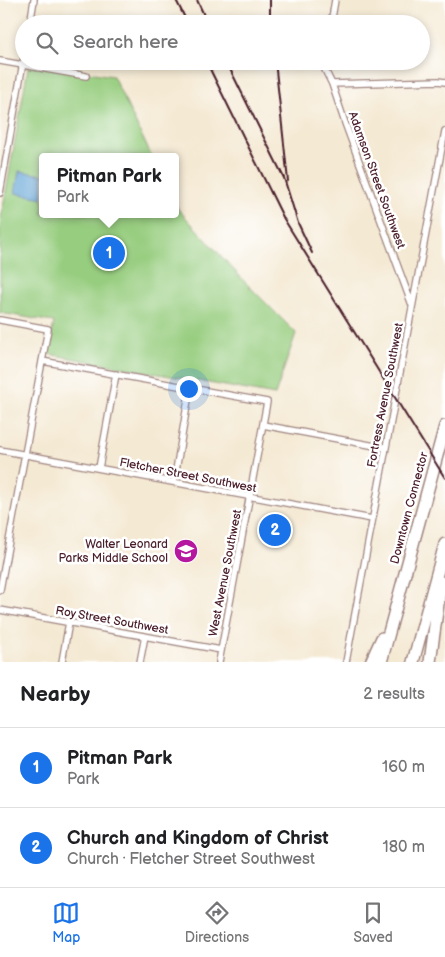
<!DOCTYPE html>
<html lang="en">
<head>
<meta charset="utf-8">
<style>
	body { margin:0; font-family:"Balsamiq Sans",sans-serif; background:#f6f6f6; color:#202124 }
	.you { position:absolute; left:188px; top:388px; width:18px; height:18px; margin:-12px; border:4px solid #fff; border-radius:50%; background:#1a73e8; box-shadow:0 0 0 8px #1a73e833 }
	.badge { display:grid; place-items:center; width:32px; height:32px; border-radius:50%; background:#1a73e8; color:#fff; font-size:16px; font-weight:700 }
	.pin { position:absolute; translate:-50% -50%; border:2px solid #fff; box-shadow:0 1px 5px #0006 }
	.popup { position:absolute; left:39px; top:153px; width:140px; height:65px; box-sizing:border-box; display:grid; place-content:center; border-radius:5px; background:#fff; filter:drop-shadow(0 1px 4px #0005); font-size:16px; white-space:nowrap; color:#757577 }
	.popup b { font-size:19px; color:#202124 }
	.popup::after { content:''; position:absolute; left:50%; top:100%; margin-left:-10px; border:10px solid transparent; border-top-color:#fff }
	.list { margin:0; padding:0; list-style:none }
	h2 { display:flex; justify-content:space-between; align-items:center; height:65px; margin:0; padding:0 20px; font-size:21px }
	h2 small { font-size:16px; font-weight:400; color:#757577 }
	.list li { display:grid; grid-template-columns:32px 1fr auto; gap:15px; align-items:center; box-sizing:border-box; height:80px; padding:0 20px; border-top:1px solid #e0e0e0 }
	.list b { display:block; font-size:19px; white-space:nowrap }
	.list p { margin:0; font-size:16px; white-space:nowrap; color:#757577 }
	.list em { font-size:16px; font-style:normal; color:#757577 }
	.icon { flex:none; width:28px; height:28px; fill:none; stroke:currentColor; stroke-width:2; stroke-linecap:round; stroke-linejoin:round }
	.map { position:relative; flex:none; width:445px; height:662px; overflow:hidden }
	.search { position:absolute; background:#fff; box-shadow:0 2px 8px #0003; left:15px; right:15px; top:15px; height:55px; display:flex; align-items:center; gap:12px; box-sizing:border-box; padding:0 18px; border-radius:28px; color:#757577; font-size:19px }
	.sheet { height:225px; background:#fff }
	nav { display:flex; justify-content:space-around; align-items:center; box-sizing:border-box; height:70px; border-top:1px solid #e0e0e0; background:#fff; font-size:14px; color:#757577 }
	nav a { display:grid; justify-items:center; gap:2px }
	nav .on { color:#1a73e8 }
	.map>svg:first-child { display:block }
	.green { fill:#97cd7f; stroke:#707655 }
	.water { fill:#60a3d5; stroke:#556180 }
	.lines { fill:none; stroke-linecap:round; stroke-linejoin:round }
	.minor-casing { stroke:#9f847f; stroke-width:8 }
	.motorway-casing { stroke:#9f847f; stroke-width:14 }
	.minor { stroke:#fff; stroke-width:5.5 }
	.motorway { stroke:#fff; stroke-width:11 }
	.rail { stroke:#4a1f2b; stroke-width:2 }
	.labels { text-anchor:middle; stroke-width:5; stroke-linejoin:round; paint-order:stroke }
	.street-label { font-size:12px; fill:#4a1f2b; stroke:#fff }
	.poi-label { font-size:12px; fill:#4a1f2b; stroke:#fff; text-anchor:end }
</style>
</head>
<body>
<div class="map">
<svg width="445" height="662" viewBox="0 0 445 662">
	<rect width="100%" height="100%" fill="#fff"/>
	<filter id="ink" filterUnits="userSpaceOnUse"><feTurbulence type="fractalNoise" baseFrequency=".02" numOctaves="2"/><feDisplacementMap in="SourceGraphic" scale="10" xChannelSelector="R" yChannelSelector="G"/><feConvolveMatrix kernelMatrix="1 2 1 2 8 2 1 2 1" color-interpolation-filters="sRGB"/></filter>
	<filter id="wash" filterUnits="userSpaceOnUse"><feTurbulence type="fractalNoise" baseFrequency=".0096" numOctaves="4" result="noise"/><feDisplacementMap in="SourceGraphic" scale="20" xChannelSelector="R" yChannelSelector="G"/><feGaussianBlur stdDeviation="1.12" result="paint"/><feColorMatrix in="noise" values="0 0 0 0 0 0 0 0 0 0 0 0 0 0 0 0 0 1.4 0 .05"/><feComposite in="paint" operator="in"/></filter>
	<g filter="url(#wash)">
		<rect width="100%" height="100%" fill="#f4e9d3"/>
		<!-- green -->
		<path class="green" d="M29,62L113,76L152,157H43V214H175V203L178,209L244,281L296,333L275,395L48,354L54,322L0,313V224Z"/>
		<!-- water -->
		<path class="water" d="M19,171L43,175V198L15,193Z"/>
	</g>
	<g filter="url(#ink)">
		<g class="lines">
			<!-- minor casing -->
			<g class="minor-casing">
				<path id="minor" d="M30,24L34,0
					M331,24L335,0
					M0,61L86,76
					M324,61L323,66L332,84L345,123L412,305
					M332,84L438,81L445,82
					M0,193L24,57
					M0,320L48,329L0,590
					M42,361L267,402L219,662
					M263,425L386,448
					M0,450L372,519
					M99,468L116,374
					M174,482L190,388
					M0,610L221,650
					M62,662L69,622
					M140,662L145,636
					M346,662L445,131"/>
			</g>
			<!-- motorway casing -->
			<g class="motorway-casing">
				<path id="motorway" d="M371,662L382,638
					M381,662L445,426
					M413,662L445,544
					M430,662L441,582"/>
			</g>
			<!-- minor -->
			<use href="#minor" class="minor"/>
			<!-- motorway -->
			<use href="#motorway" class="motorway"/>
			<!-- rail -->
			<path class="rail" d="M176,0L188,24
				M197,0L208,24
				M270,0V24
				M206,61L284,219L445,478
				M226,61L284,178L298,223L312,253
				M275,61L288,181"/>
		</g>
	</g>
	<!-- icons -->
	<defs>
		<g id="school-disc" transform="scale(1.25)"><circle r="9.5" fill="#b5179e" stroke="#fff"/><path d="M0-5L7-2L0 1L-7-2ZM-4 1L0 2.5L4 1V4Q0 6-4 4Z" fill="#fff"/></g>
	</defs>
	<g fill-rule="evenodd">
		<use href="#school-disc" x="186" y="551"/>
	</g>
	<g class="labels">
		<!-- street labels -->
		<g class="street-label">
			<text transform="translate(377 180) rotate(70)" y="4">Adamson Street Southwest</text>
			<text transform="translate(385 395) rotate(-79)" y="4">Fortress Avenue Southwest</text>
			<text transform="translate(188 475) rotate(11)" y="4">Fletcher Street Southwest</text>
			<text transform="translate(409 508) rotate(-75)" y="4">Downtown Connector</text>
			<text transform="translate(225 573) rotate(-79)" y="4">West Avenue Southwest</text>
			<text transform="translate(112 620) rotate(10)" y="4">Roy Street Southwest</text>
		</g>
		<!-- poi labels -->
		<g class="poi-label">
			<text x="168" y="548">Walter Leonard<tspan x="168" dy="14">Parks Middle School</tspan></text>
		</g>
	</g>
</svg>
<div class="you"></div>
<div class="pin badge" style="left:109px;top:253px">1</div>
<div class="popup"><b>Pitman Park</b>Park</div>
<div class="pin badge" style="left:275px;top:530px">2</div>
<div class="search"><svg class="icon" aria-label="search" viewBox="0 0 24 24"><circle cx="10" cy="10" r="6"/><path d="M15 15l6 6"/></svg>Search here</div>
</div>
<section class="sheet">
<h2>Nearby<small>2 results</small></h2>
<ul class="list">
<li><span class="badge">1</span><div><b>Pitman Park</b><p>Park</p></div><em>160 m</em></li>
<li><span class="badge">2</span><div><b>Church and Kingdom of Christ</b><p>Church · Fletcher Street Southwest</p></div><em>180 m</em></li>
</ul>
</section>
<nav>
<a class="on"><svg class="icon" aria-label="map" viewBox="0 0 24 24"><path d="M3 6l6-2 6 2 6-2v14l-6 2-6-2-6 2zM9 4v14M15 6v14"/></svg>Map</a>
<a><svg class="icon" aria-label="directions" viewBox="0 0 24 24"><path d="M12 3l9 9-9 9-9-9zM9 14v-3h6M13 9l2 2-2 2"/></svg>Directions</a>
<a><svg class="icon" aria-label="saved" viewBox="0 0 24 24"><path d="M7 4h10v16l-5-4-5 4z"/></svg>Saved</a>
</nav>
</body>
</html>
